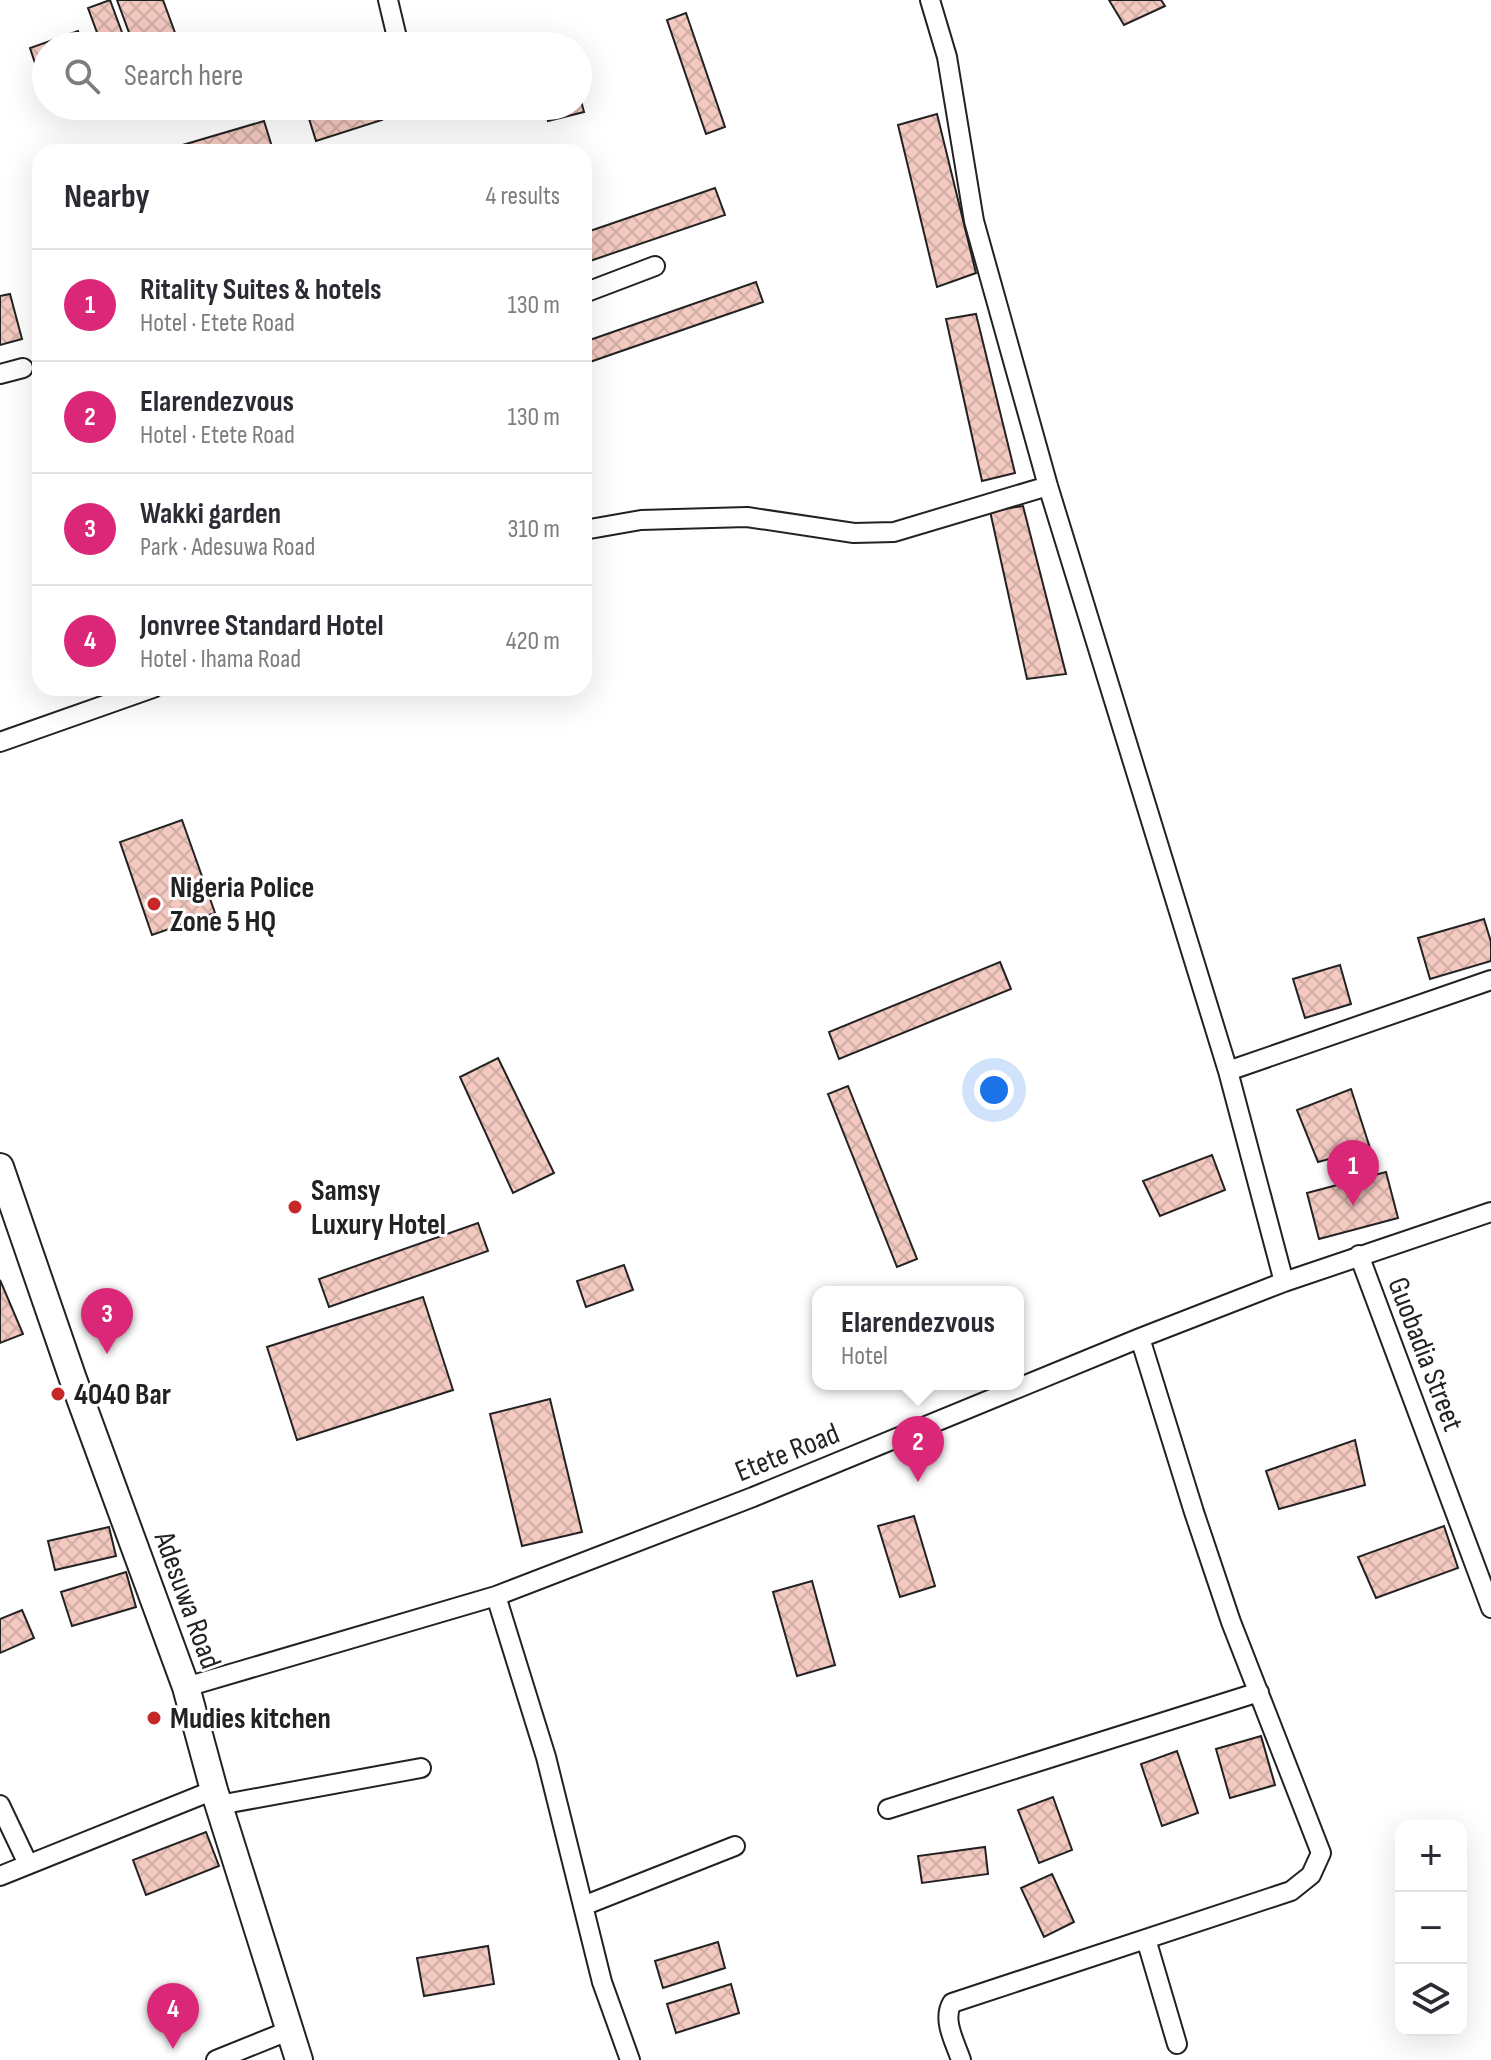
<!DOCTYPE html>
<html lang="en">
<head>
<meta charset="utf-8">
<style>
	body { margin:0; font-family:"Sofia Sans Condensed",sans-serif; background:#f7f7f7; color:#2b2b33 }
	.controls { position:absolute; right:24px; bottom:24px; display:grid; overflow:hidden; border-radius:16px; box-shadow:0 8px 32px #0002 }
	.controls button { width:72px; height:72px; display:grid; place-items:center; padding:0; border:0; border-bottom:2px solid #e1e1e2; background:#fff; color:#2b2b33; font:40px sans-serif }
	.you { position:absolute; left:994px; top:1090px; width:28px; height:28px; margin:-20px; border:6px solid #fff; border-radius:50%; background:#1a73e8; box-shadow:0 0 0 12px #1a73e833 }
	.badge { display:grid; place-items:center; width:52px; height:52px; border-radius:50%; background:#db2777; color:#fff; font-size:26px; font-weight:700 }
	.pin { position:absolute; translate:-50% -66px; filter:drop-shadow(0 2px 4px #0008) }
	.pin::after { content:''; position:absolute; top:42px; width:28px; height:24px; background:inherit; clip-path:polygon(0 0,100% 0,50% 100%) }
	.popup { position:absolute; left:812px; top:1286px; width:212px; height:104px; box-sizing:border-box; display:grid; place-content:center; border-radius:16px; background:#fff; filter:drop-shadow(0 2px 6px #0005); font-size:26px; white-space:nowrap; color:#7c7c81 }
	.popup b { font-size:30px; color:#2b2b33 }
	.popup::after { content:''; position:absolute; left:50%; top:100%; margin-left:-16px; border:16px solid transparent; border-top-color:#fff }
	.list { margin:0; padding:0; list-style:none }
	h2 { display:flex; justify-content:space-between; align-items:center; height:104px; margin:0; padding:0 32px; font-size:34px }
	h2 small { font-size:26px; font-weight:400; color:#7c7c81 }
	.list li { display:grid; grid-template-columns:52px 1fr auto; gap:24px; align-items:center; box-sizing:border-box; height:112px; padding:0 32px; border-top:2px solid #e1e1e2 }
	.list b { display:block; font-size:30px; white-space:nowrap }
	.list p { margin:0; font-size:26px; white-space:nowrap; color:#7c7c81 }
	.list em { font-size:26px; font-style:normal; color:#7c7c81 }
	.icon { flex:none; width:44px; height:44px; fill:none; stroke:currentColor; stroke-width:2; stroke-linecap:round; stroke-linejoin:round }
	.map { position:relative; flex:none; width:1491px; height:2060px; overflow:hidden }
	.search { position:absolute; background:#fff; box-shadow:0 8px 32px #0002; left:32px; top:32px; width:560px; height:88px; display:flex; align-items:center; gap:20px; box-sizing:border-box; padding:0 28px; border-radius:44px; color:#7c7c81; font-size:30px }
	.panel { position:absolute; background:#fff; box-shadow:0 8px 32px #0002; left:32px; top:144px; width:560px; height:552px; border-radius:24px }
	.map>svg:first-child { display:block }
	.building { fill:url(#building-cross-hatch); stroke:#222; stroke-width:2 }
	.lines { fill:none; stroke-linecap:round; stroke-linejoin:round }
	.street-casing { stroke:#222; stroke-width:22 }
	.secondary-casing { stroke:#222; stroke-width:30 }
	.street { stroke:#fff; stroke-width:18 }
	.secondary { stroke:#fff; stroke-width:26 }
	.poi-dot { fill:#c62828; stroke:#fff; stroke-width:3 }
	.labels { text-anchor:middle; stroke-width:6; stroke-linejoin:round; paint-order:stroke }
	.poi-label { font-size:30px; font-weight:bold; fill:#222; stroke:#fff; text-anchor:start }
	.street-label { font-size:30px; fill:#222; stroke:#fff }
</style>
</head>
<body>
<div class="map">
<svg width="1491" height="2060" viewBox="0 0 1491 2060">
	<defs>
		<pattern id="building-cross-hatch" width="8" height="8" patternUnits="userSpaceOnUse" patternTransform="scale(2)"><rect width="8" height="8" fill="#f3c9c0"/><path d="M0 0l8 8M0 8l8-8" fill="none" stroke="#d0aca5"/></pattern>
	</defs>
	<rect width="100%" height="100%" fill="#fff"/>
	<!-- building -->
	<path class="building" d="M110,0L127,46H102L88,8Z
		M117,0H163L178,41L165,46H134Z
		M1109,0H1161L1165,6L1124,25Z
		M686,13L725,127L706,134L667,20Z
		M78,31L83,46H46V72L39,75L30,48Z
		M578,89L584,112L548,121L544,106H578Z
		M305,106H376L382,120L316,141Z
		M937,114L976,273L937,287L898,125Z
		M264,121L273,150L162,152V151Z
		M715,188L725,215L584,263V233Z
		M756,282L763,302L584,364V342Z
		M10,294L22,339L0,345V296Z
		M976,314L1015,473L982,481L946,319Z
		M1023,506L1066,674L1027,679L990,511Z
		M182,820L215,913L152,935L120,842Z
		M1484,919L1491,942V961L1430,979L1418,938Z
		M1000,962L1011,989L839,1059L829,1032Z
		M1340,965L1351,1004L1305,1018L1293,979Z
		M498,1058L554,1173L513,1193L460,1077Z
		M848,1086L917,1259L897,1267L828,1094Z
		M1351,1089L1370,1148L1318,1162L1297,1110Z
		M1212,1155L1225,1190L1160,1216L1143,1181Z
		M1386,1172L1398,1218L1319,1239L1307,1193Z
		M478,1223L488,1251L329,1307L319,1279Z
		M624,1265L633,1290L586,1307L577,1281Z
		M0,1280L23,1334L0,1343Z
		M423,1297L453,1390L297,1440L267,1347Z
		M550,1399L582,1532L522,1546L490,1414Z
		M1355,1440L1365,1485L1279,1509L1266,1471Z
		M914,1516L935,1586L900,1597L878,1526Z
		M1444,1526L1458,1568L1376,1598L1358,1557Z
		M109,1527L116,1556L55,1570L48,1541Z
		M126,1572L136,1607L72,1626L61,1592Z
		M812,1581L835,1665L797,1676L773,1592Z
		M22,1610L34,1638L0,1653V1619Z
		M1261,1736L1275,1785L1230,1798L1216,1749Z
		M1177,1751L1198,1813L1162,1826L1141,1764Z
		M1053,1797L1072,1850L1039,1863L1018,1810Z
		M206,1832L219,1866L146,1895L133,1860Z
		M985,1847L988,1874L922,1883L918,1856Z
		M1052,1874L1074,1922L1044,1937L1021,1888Z
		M718,1942L725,1968L663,1988L655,1961Z
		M488,1946L494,1984L424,1996L417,1958Z
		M731,1984L739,2013L676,2033L667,2004Z"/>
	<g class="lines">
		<!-- street casing -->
		<g class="street-casing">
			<path id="street" d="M388,0L399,46
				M930,0L947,57L974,221L1048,486L1228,1071L1284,1282
				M584,293L655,266
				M0,374L23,368
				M584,530L641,520L747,517L854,533L894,532L1048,486
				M0,742L153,688
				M1228,1071L1491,980
				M1359,1255L1491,1608
				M496,1596L546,1757L602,1982L630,2060
				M186,1687L496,1596L753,1497L1140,1338L1284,1282L1491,1212
				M0,1805L28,1864
				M219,1805L421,1768
				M888,1809L1259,1692
				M0,1876L214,1790
				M583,1906L735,1846
				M1146,1939L1177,2044
				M216,2060L288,2031
				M961,2060C955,2042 942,2020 952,2003L1291,1891L1311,1875L1321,1853L1231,1622L1194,1512L1140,1338"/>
		</g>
		<!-- secondary casing -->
		<g class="secondary-casing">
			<path id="secondary" d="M0,1167L73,1379L186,1687L214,1790L299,2060"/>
		</g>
		<!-- street -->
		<use href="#street" class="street"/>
		<!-- secondary -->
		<use href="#secondary" class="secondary"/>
	</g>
	<!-- markers -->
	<g class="poi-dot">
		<circle cx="154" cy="904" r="8"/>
		<circle cx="295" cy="1207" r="8"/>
		<circle cx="58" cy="1394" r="8"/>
		<circle cx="154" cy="1718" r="8"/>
	</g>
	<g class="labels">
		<!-- poi labels -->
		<g class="poi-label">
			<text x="170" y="897">Nigeria Police<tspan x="170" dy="34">Zone 5 HQ</tspan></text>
			<text x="311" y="1200">Samsy<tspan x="311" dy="34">Luxury Hotel</tspan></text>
			<text x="74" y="1404">4040 Bar</text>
			<text x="170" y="1728">Mudies kitchen</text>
		</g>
		<!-- street labels -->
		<g class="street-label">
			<text transform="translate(1426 1354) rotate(69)" y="10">Guobadia Street</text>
			<text transform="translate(787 1452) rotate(-22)" y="10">Etete Road</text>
			<text transform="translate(188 1600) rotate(70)" y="10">Adesuwa Road</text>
		</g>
	</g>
</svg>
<div class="controls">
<button>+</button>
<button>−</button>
<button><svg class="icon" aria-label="layers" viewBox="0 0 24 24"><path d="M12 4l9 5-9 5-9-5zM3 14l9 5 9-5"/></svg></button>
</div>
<div class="you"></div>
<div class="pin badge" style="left:1353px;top:1206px">1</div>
<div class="pin badge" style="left:918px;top:1482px">2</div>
<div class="popup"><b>Elarendezvous</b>Hotel</div>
<div class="pin badge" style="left:107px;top:1354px">3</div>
<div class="pin badge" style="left:173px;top:2049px">4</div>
<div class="search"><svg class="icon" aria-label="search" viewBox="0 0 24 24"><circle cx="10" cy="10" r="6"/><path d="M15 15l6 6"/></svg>Search here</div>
<section class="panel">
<h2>Nearby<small>4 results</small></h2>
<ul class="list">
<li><span class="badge">1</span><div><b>Ritality Suites &amp; hotels</b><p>Hotel · Etete Road</p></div><em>130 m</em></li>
<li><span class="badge">2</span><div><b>Elarendezvous</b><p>Hotel · Etete Road</p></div><em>130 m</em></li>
<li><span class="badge">3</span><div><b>Wakki garden</b><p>Park · Adesuwa Road</p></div><em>310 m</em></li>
<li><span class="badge">4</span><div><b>Jonvree Standard Hotel</b><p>Hotel · Ihama Road</p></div><em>420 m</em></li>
</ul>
</section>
</div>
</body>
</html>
